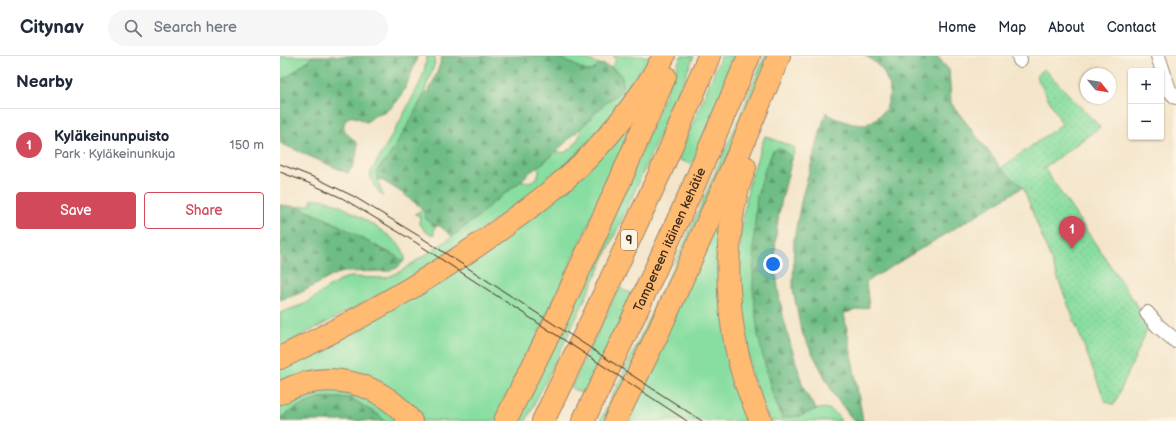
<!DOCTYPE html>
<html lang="en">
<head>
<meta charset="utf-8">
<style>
	body { margin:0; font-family:"Balsamiq Sans",sans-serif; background:#f6f6f7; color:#1f2937 }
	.controls { position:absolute; right:12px; top:12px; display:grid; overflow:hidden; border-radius:4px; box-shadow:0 1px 3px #0004 }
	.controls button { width:36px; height:36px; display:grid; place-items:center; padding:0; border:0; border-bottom:1px solid #e0e1e3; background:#fff; color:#1f2937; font:20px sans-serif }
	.compass { position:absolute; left:800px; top:12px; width:36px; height:36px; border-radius:50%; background:#fff; box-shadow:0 1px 3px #0004; rotate:120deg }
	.you { position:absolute; left:493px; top:208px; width:14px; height:14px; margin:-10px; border:3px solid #fff; border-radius:50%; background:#1a73e8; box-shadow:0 0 0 6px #1a73e833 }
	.badge { display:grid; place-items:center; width:26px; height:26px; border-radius:50%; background:#d1495b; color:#fff; font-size:13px; font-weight:700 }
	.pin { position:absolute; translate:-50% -33px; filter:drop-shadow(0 1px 2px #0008) }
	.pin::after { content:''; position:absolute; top:21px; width:14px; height:12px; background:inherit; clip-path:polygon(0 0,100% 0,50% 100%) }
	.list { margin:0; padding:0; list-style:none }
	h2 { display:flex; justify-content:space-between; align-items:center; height:52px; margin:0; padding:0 16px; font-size:17px }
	h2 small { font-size:13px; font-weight:400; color:#747a83 }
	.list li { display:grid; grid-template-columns:26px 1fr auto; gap:12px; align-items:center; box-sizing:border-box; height:72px; padding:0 16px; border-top:1px solid #e0e1e3 }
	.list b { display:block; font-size:15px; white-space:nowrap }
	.list p { margin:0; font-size:13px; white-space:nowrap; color:#747a83 }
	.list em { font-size:13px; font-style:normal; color:#747a83 }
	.actions { display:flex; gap:8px; padding:12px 16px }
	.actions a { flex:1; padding:9px 0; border:1px solid #d1495b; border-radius:4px; text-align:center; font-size:14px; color:#d1495b }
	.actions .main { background:#d1495b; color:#fff }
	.icon { flex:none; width:22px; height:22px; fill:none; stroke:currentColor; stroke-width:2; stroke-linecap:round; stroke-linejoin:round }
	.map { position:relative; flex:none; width:896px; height:365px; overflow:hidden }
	header { display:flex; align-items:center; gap:24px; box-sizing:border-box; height:56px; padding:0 20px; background:#fff; border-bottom:1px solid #e0e1e3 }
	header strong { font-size:19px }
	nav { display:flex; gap:22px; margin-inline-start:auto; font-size:14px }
	.search { width:280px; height:36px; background:#f6f6f7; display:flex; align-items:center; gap:10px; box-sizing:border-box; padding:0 14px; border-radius:22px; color:#747a83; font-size:15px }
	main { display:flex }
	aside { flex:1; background:#fff }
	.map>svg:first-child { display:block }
	.grass { fill:#88dea0; stroke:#62845f }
	.forest { fill:url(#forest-firs); stroke:#547452 }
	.park { fill:url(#park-dots); stroke:#62845f }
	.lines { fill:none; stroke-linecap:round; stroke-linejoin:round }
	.minor-casing { stroke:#988874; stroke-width:16 }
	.motorway-casing { stroke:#988874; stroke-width:24 }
	.minor { stroke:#fff; stroke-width:14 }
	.motorway { stroke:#febb71; stroke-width:22 }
	.tram { stroke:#3b2a1e; stroke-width:1 }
	.labels { text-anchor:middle; stroke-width:3.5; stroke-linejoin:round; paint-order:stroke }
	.shield { fill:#fcf5e5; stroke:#75675a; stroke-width:1 }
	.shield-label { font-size:12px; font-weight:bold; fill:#3b2a1e }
	.street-label { font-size:13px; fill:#3b2a1e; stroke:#fcf5e5 }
</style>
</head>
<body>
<header>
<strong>Citynav</strong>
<div class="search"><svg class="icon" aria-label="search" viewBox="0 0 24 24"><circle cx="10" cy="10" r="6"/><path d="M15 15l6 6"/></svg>Search here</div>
<nav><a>Home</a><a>Map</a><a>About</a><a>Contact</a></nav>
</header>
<main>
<aside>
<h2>Nearby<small></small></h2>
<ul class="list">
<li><span class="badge">1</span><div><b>Kyläkeinunpuisto</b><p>Park · Kyläkeinunkuja</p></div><em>150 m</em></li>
</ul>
<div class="actions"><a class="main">Save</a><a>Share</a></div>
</aside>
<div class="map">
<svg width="896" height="365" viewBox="0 0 896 365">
	<defs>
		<pattern id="forest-firs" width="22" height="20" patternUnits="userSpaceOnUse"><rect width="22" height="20" fill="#6ebd86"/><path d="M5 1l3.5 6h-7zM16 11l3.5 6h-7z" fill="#5c9a6d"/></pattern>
		<pattern id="park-dots" width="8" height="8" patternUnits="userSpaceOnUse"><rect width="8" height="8" fill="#88dea0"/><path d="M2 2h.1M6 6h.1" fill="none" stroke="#76bf89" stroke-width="1.8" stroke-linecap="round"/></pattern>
	</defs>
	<rect width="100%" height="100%" fill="#fcf5e5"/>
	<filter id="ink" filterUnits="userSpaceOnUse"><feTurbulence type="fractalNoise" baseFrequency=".025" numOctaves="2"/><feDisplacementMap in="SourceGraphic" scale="8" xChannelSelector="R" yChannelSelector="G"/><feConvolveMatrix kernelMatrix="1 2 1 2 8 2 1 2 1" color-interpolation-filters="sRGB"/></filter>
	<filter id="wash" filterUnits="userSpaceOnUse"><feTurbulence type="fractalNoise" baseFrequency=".012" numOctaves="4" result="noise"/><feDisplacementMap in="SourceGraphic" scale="16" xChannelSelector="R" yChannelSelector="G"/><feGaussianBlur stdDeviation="0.9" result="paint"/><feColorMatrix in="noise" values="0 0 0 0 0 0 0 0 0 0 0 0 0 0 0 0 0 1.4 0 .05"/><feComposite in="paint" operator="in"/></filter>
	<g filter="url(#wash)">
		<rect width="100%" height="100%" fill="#f4e5ca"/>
		<!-- grass -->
		<path class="grass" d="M0,0H33L10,19L0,24Z
			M147,0H155C156,14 145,26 145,37C134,58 122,83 108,102C105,106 98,110 97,116C96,120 101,135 103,140C97,134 89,125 91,116L119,67L140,27L144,16Z
			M276,0H297L319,8L312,15H306Z
			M333,0H373L329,66L280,115L241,147L125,225L0,291V257L27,247L46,233L65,222L71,221L104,222L108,221L121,215L165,186L200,159L210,149L241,125L242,126C251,127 260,123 259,113L256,112L277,95C288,102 299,84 301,75L300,73C308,65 316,56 324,48C329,44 336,41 339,36C347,26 340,16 330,11C335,8 336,6 335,1Z
			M401,0H414C361,123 306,245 246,365H233L372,69Z
			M441,0H458L412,109L398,103Z
			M485,0H493L328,365H320C379,245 434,123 485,0Z
			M370,32L329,124L218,365H140L99,330H0V308L160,223Z
			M485,80L515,92L512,102L505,95H493L491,333L520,360C537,353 549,345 561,365H489L472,321L458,240L460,185L464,155L469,127Z
			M451,130L443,176L473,365H345Z
			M36,143C40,143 43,143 46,144C61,148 111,178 120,190C123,194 125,199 125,204L123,206L116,200L90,187L53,166L18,151L29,149L32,146L31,144Z
			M142,152L153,169L157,170L154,172V179L146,176L139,167L140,160L135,158L140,155Z
			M339,232L353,238L305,339L291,332Z
			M51,332L79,338L105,350L121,365H105L101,361L71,342H39L18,351L0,363V345Z"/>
		<!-- forest -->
		<path class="forest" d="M33,0H137C134,13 123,41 113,50C108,55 102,56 96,59C92,61 90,64 86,66C82,65 79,61 74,61C71,60 68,61 66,64C59,74 70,80 77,87C78,97 75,109 68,117L65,116L0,87V24L10,19Z
			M162,0H276L306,15H312L319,8L325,9L339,16L342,22L343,29L342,32L339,37L326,46L300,73L290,82L273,99L256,112L250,116L241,125L210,149L200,159L172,180L160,170L153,169L146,163L143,153L121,136L102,124H99L96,118C99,110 105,106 109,100C122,80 134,58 145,37H148C154,25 159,13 162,0Z
			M585,0H657L669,14L671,47L721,112L743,131L586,226L589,251L564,257L583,365H574L554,339L521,275L513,233L514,183L522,141L546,56L554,62L573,68L586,69L597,62L606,53L609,43L610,30L602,13L588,1Z
			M499,92L505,95L512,102C507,124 500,147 497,170C491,216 502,262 516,306C519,315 521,326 525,335C528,341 532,347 536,353L520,360L502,362L491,333L478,280L473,232L474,180L477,140L486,110L493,95Z
			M0,149L18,151L53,166L90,187L116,200L123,206L117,212L108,215L64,216L56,218L18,238L0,244Z
			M39,342H71L101,361L105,365H0V363L18,351Z"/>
		<!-- park -->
		<path class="park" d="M764,13L820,71L764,112L861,255L867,274L834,349L825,345L743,131L721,112L782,68L756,20Z"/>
	</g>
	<g filter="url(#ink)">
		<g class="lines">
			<!-- minor casing -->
			<g class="minor-casing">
				<path id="minor" d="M739,0L740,4
					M878,0L889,34L896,41
					M867,257L878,270L896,285"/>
			</g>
			<!-- motorway casing -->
			<g class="motorway-casing">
				<g id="motorway">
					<path d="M465,111C463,117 460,124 458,131C443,190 446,264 464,322C469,337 475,351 481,365"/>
					<path d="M0,302C77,265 152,223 222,172C255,148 289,123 316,93C333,75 348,56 362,36C370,25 377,12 384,0"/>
					<path d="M0,337C46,312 99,325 131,365"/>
					<path d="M225,365L276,264L340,125L385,20"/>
					<path d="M263,365L317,253L380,117L429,0"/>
					<path id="s1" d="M303,365L350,269L413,131L469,0"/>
					<path d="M335,365L377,279L461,92L499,0"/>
				</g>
			</g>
			<!-- minor -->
			<use href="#minor" class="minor"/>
			<!-- motorway -->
			<use href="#motorway" class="motorway"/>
			<!-- tram -->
			<path class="tram" d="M0,108L38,123L73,140L139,180L422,365
				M0,116L31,128L62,142L135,186L407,365"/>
		</g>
	</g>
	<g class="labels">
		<!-- shield labels -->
		<rect class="shield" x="341" y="174" width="16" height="20" rx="3"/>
		<g class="shield-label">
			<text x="349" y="188">9</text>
		</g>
		<!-- street labels -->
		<g class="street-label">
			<text dy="5" stroke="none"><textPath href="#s1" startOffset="201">Tampereen itäinen kehätie</textPath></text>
		</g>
	</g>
</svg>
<div class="controls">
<button>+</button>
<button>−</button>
</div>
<svg class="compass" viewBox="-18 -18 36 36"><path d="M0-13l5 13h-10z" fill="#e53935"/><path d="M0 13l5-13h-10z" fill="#747a83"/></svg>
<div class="you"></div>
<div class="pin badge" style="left:792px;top:193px">1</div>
</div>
</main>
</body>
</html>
